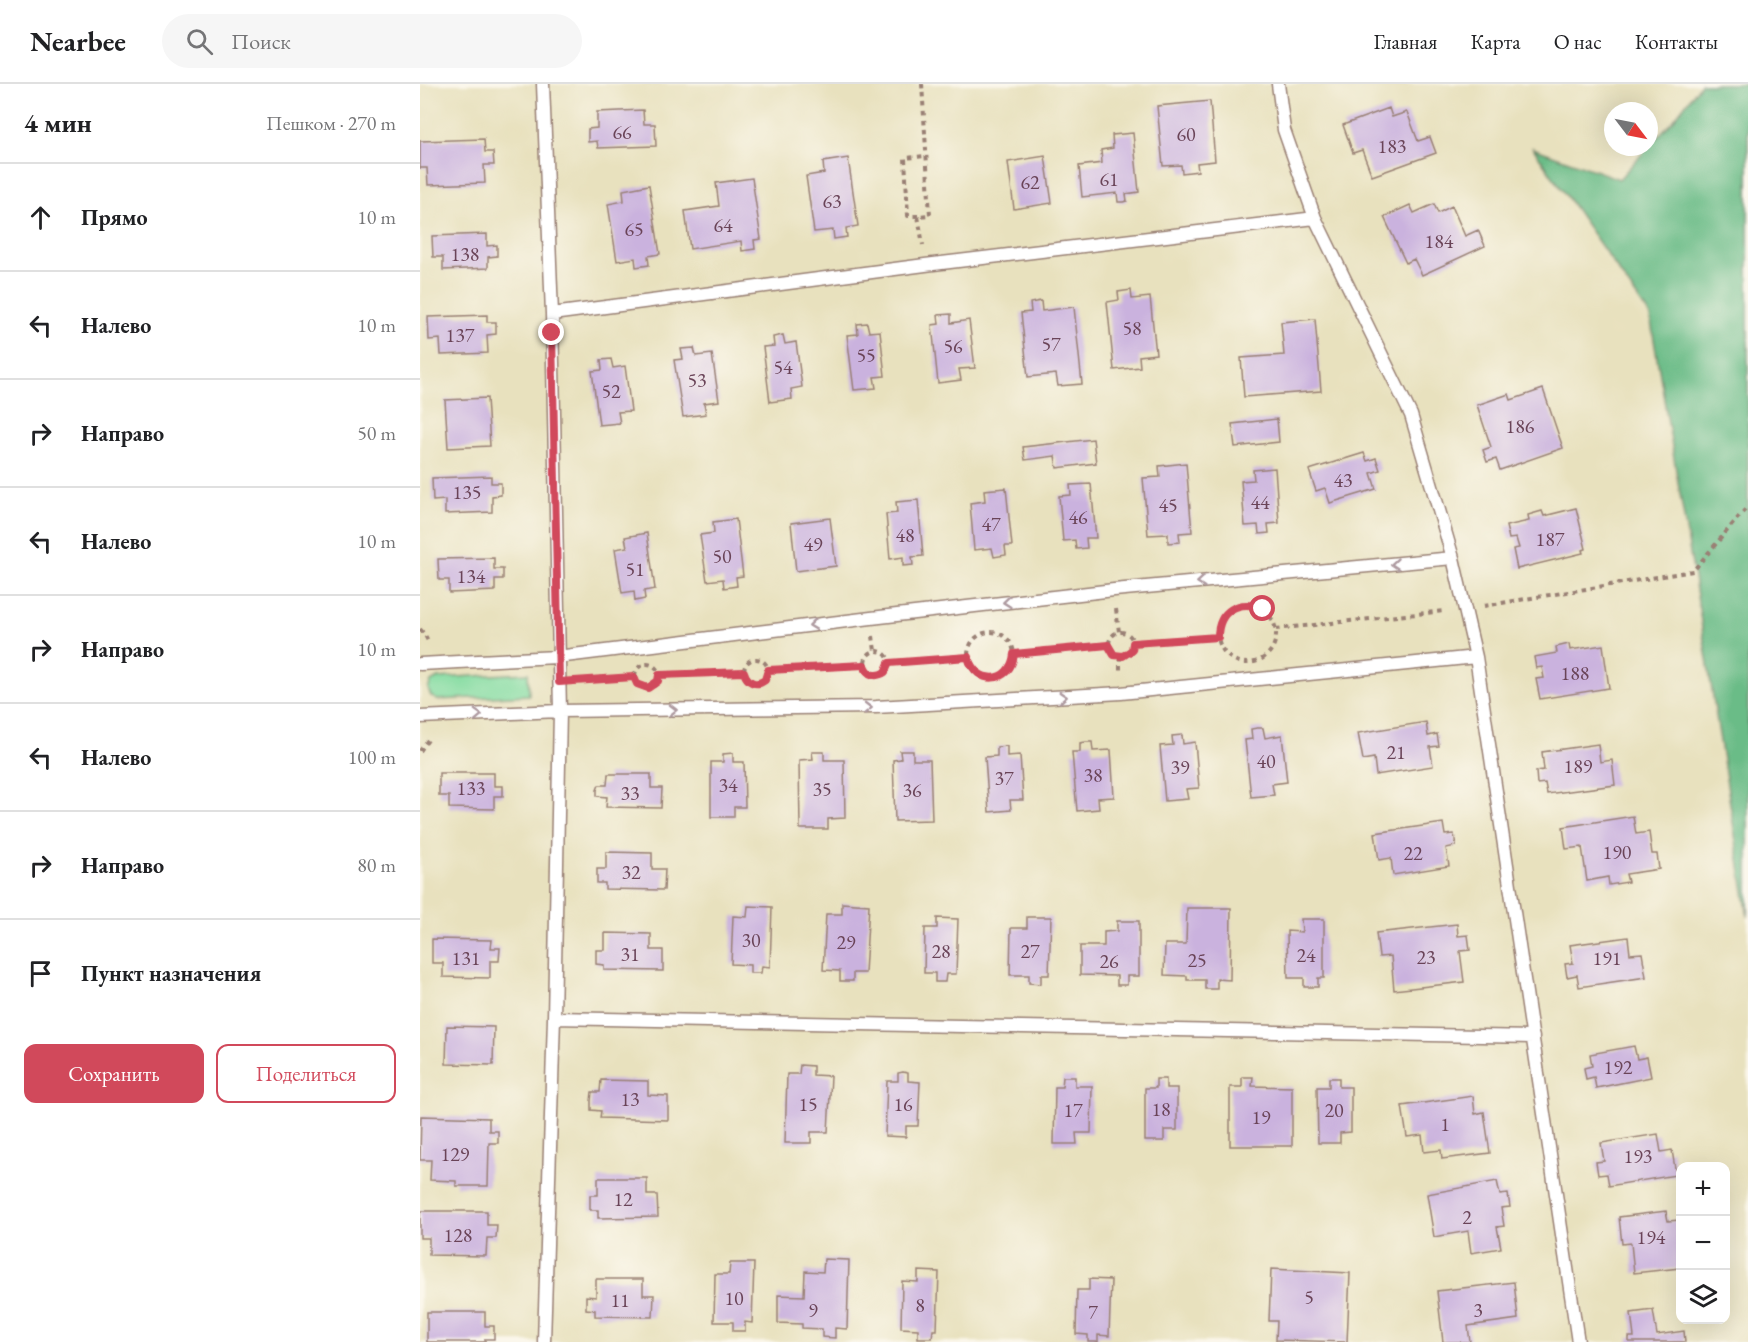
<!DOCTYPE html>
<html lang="ru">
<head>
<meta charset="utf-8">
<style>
	body { margin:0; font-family:"EB Garamond",serif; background:#f6f6f6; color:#202124 }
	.controls { position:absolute; right:18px; bottom:18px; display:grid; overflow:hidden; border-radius:12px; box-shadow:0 6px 24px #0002 }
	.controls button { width:54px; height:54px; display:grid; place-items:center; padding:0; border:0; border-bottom:2px solid #e0e0e0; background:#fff; color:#202124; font:30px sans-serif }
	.compass { position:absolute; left:1184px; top:18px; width:54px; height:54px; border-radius:50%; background:#fff; box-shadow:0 6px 24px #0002; rotate:122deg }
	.stop { position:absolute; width:18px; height:18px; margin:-14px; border:4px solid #d1495b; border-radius:50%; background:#fff }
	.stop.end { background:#d1495b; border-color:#fff; box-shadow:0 2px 6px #0008 }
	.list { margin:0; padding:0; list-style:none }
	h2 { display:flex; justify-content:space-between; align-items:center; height:78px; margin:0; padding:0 24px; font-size:26px }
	h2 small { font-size:20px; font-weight:400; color:#757577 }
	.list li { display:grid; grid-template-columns:39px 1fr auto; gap:18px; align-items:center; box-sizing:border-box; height:108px; padding:0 24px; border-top:2px solid #e0e0e0 }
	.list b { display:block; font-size:22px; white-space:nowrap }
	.list em { font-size:20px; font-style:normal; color:#757577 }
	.actions { display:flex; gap:12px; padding:18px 24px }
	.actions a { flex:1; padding:14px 0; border:2px solid #d1495b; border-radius:12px; text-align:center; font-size:21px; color:#d1495b }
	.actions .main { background:#d1495b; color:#fff }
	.icon { flex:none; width:33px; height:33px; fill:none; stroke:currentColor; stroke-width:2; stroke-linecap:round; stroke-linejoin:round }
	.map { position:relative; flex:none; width:1328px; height:1258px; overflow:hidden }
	header { display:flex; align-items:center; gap:36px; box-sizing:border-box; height:84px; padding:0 30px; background:#fff; border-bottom:2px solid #e0e0e0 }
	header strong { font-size:28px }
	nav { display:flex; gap:33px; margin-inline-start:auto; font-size:21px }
	.search { width:420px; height:54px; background:#f6f6f6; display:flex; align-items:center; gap:15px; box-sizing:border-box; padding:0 21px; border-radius:33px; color:#757577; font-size:22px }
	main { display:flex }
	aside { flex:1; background:#fff }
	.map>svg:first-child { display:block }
	.green { fill:#84dca1; stroke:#677e66; stroke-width:1.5 }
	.forest { fill:#6bbc87; stroke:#5a6e59; stroke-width:1.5 }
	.building { fill:#cab2de }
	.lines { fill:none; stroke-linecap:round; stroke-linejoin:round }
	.lane-casing { stroke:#998074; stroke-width:15 }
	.path { stroke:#998074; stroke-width:4; stroke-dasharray:4.5 4.5; stroke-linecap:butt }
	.lane { stroke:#fff; stroke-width:12 }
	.oneway { stroke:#ae9aa0 }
	.route { stroke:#d1495b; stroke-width:8 }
	.labels { text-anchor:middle; stroke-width:4.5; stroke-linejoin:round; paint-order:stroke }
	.number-label { font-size:20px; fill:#6a4458 }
</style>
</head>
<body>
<header>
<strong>Nearbee</strong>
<div class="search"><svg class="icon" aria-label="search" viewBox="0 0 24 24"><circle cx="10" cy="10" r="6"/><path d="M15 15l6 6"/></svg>Поиск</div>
<nav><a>Главная</a><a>Карта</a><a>О нас</a><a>Контакты</a></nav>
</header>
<main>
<aside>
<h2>4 мин<small>Пешком · 270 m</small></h2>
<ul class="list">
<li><svg class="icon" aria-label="ahead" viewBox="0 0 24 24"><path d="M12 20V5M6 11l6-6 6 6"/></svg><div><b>Прямо</b></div><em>10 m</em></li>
<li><svg class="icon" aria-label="left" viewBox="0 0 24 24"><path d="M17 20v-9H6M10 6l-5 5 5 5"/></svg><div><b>Налево</b></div><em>10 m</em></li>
<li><svg class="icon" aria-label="right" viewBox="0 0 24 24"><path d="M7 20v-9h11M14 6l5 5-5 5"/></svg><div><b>Направо</b></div><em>50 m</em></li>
<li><svg class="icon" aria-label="left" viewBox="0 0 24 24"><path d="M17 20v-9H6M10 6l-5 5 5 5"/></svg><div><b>Налево</b></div><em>10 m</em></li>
<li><svg class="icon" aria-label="right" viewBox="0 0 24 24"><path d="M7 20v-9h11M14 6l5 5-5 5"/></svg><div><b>Направо</b></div><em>10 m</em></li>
<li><svg class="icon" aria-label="left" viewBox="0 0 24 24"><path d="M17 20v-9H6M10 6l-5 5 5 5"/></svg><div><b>Налево</b></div><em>100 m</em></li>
<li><svg class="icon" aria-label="right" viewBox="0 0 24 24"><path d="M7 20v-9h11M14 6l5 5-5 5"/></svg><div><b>Направо</b></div><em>80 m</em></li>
<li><svg class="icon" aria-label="arrive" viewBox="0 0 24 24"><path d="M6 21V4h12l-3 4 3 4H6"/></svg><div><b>Пункт назначения</b></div></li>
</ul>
<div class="actions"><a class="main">Сохранить</a><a>Поделиться</a></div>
</aside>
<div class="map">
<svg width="1328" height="1258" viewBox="0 0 1328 1258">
	<rect width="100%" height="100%" fill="#fbf7ec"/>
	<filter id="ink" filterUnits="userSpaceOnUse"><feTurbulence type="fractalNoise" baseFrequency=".0167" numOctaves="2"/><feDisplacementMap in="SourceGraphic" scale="12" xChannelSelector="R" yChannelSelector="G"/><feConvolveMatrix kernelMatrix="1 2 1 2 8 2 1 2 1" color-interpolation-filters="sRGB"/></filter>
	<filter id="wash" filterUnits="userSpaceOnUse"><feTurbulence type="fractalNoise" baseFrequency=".008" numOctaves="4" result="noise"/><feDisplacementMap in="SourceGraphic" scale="24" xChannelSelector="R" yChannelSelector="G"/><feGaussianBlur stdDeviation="1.35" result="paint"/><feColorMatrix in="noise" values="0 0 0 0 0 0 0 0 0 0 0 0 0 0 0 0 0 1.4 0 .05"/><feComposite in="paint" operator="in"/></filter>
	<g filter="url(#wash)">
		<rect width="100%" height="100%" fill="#e8e1be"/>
		<!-- green -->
		<path class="green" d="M108,589L109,611L17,616L11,612L8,605L11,598L18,594Z"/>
		<!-- forest -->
		<path class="forest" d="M1281,0H1328V833L1273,487L1230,232L1113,64L1199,95L1255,34Z"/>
		<g id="blocks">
			<!-- building -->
			<path class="building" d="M790,17L795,77L777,79L778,87L762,89L761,81L743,82L737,22Z
				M969,24L972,33L987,28L998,57L1010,53L1016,69L952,92L942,66L933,69L923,41Z
				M223,26L224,40H235L236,62L178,64L177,57L168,58V45L177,44V28Z
				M713,49L719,108L706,110L707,117L703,118H698L697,109L662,113L659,82L682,79L681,66L693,64L692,51Z
				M64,55L65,68H73L74,81H64L65,99L8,101L7,84H0V57Z
				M625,72L632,119L594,125L588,78Z
				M428,74L438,142L426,144L427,153L414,155L413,146L394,148L386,92L404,89L403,78Z
				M332,94L341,155L334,156L335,165L322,167L321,157L270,165L265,127L299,122L296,99Z
				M229,101L240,170L228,172L229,181L216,183L215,174L197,177L188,120L204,117L203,106Z
				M1014,120L1018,129L1032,122L1045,152L1058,146L1065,162L1002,191L994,175L986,179L964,133L990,121L994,129Z
				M67,150V162L77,161V172L68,173V184L23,186V173H13L12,152Z
				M711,206L712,215L730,213L736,270L719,272L720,283L694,286L687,218L699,216L698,208Z
				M621,217L622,227L654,223L662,300L638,302L636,290L608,293L601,229L611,228L610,219Z
				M531,230V239L549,236L555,284L539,285L541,296L518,299L512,241L519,240L518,231Z
				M67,231V238H76V250L67,251L68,269L21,271L20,255L9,256L8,233Z
				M895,235L901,307L824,313L821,274L864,271L861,238Z
				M447,239L449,248L460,247L465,292L454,293L456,304L434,306L427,251L438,250L437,240Z
				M363,251L365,260L376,258L382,303L371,305L372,315L350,318L343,263L354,262L353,253Z
				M274,264L276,272L292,270L299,317L284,319L286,330L263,333L254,276L263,275L261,265Z
				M191,275L193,284L205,282L211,327L198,328L200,339L179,341L172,287L182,286L181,276Z
				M1123,305L1143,364L1080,386L1076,375L1067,378L1063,366L1071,363L1057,321L1089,310L1091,316Z
				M67,314L70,362L28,364L25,316Z
				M857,335L859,358L815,363L812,340Z
				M673,355L676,379L637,384L635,372L605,376L603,363Z
				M944,369L947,377L956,374L960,386L951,389L956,405L910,419L905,404L896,407L889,386Z
				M766,379L772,448L759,449L760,458L748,459V450L728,451L723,394L740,393L739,382Z
				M855,384L859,439L848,440L849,449L839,450L838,441L825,442L821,397L834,396L833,386Z
				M71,392V399H81V411L72,412V428L25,430V416L13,417L12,394Z
				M671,400L676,454H666L667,464L656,465L655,456L643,457L639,412L651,411L650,401Z
				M586,404L592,462H585L586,471L574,473L572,464L554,466L550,419L565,417L564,406Z
				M498,416L503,472L492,473L493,481L483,482V473L470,475L466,430L477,429L476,418Z
				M1156,424L1166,465L1162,466L1163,469L1097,485L1093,465L1099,464L1096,454L1089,455L1086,442L1109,437L1108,431L1122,427L1124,432Z
				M410,434L416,482L376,487L371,439Z
				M316,435L323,492L316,493L317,502L304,504L303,495L287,497L280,451L294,449L293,438Z
				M227,449L235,505L224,507L225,515L215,517L214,507L202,509L195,465L207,463L205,453Z
				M74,474V485H83V495H75V507L29,509V496H19L18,475Z
				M1149,560L1150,566L1183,561L1189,604L1120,615L1116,595L1124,594L1122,583L1116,584L1114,573L1137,569L1136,563Z
				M1006,638L1008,652L1017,650L1019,662L1010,663L1013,682L956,691L954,674L943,676L938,649Z
				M837,644H843L845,654L862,651L867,698L852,700L854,711L831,713L825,656L832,655L831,645Z
				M762,651L763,660L775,658L779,704L766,705L768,715L745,717L740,662L753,661L752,652Z
				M666,658H672L673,667L691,666L694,713L678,714L679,725L657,727L652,668H660V659Z
				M1178,660L1180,678L1192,676L1195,701L1127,710L1125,699L1117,700L1116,687L1124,686L1122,668Z
				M587,662V672L600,671L603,716H590L591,726L569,728L565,673L577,672V663Z
				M480,667H493V676H510L512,736L475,737L473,676L481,675Z
				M392,668H404V676H424L425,734L408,735V745H380L379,676L393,675Z
				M313,669V678H324L325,723H314V733H291V678H303V670Z
				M19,689H74V702H83V712H74V725L29,724V712H19Z
				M188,690H231V704H242L241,724L186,723L187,713L177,712V706L179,701H187Z
				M1213,732L1216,750L1229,748L1232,770H1237L1239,785L1206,790L1208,798L1189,801L1188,793L1167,797L1162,763L1146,765L1143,743Z
				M1023,739L1025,751L1034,750L1036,762L1026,764L1029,782L973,791L971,774L959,776L955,749Z
				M186,768L232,769V785H245L244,806L185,805V799H177V785H186Z
				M422,819L449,821L445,889H433V897H420V887L403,886L406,830H422Z
				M328,822L352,823L350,883L342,882L341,889H330V881L311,880L313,832L327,833Z
				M767,824H811L810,896L797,895V905H785V896H767V892L744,891L745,860H766Z
				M607,833H631L629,891H621V900L609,899V891H590L591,844H607Z
				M517,834L538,835L536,890H526L525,898H515V889H504L505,844H517Z
				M881,835H904V894H898V903H884V894H868L867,847L882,848Z
				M697,837H719V892H707V901H697V892L660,891V862H684V848L697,847Z
				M1037,840L1038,852L1048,851L1050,866L1040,867L1044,898L974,906L971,872L959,873L956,849Z
				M185,849L231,850V866H243V887L184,886V881L176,880V866H185Z
				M1208,853L1210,870L1222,869L1226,893L1159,903L1157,891L1147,893L1145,880L1153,879L1150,861Z
				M12,855L72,856L71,864H80L79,877H70V894L23,893V879H12Z
				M27,942L74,943L73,981L26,980Z
				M1214,962L1217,975L1227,973L1231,993L1176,1004L1174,993L1166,995L1164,984L1172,982L1170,970Z
				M380,981L393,982V991L411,992L408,1048H391V1059H365L367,990H379Z
				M483,988L488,989V997L500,998L498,1042H486V1053L465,1052L467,997H478V989Z
				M643,993H655V1002H672L671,1049H656L657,1060H634L635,1003H642Z
				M822,993H833L832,1002L872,1003V1062H810V1003H822Z
				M909,994H919V1003H931V1048L920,1049V1059H898L897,1003H909Z
				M736,995H746V1004H757V1046H744V1057H725V1004H736Z
				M181,996L228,997V1011L248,1012V1036L180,1034L181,1027L171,1026V1017L172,1008H180Z
				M1053,1012L1055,1030L1064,1028L1070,1069L1022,1075L1021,1066L1004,1068L1002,1051L987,1053L982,1022Z
				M1,1032L69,1034V1047H78V1059H69L68,1102H36V1097L10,1096L11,1076H0Z
				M1238,1050L1241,1068L1252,1066L1256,1091L1189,1102L1187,1090L1178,1091L1176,1078L1184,1077L1181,1059Z
				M178,1094H227V1111H237L238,1133L178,1134V1126H170V1111H178Z
				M1077,1097L1080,1111L1088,1110L1090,1123L1081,1124L1084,1142L1077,1143L1081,1164L1051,1169L1048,1147L1014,1153L1007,1110Z
				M0,1127H67V1141H77L76,1154H67L66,1172L9,1171V1154H0Z
				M1246,1127L1248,1137L1260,1136V1184L1214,1189L1211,1159L1202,1160L1199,1133Z
				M404,1175L429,1176L427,1245L415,1244V1254L402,1253V1245L382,1244V1240L358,1239V1211L384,1212L385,1187L403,1188Z
				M310,1179H334L332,1239L325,1238V1247H313V1238H294L295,1190H309Z
				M851,1185L930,1189L927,1258L856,1256L857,1237H849Z
				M498,1187L519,1188L517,1246H513L512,1254H498V1245L481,1244L482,1197L498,1198Z
				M176,1195H223V1211H234L233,1233L175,1232V1226L166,1225V1212L176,1213Z
				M669,1195L691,1196L689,1252L678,1251V1258H668V1251L656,1250L657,1206H669Z
				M1094,1198L1098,1235L1048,1242L1050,1258H1023L1017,1207Z
				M1233,1226L1237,1251L1264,1247L1265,1258H1209V1253H1214L1211,1229Z
				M7,1228H65V1242H74V1255H65V1258H7Z"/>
		</g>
	</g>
	<g filter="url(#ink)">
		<use href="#blocks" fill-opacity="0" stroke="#998074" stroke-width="1.5"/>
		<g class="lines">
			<!-- lane casing -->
			<g class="lane-casing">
				<path id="lane" d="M123,0L132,230L140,627L134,934L124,1258
					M858,0L864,46L895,134L991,331L1033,474L1056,573L1158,1258
					M132,230L505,181L895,134
					M0,580L137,573L451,534L694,506L1033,474
					M0,633L140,627L456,623L701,609L1056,573
					M134,934L1113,953"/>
			</g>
			<!-- path -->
			<path class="path" d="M502,0L510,131L498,132L503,161
				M498,132H488L485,74L506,72
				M798 550a29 29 0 1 1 58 0a29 29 0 1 1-58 0Z
				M1064,522L1273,487L1328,422
				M696,525L699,548
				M0,545L5,551L9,559
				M856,545L1024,527
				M689 560a12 12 0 1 1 24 0a12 12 0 1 1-24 0Z
				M548 571a23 23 0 1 1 46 0a23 23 0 1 1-46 0Z
				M453,552L455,567
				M713,559L798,553V552
				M445 579a12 12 0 1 1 24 0a12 12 0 1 1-24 0Z
				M594,570L688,561
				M700,572V589
				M324 587a12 12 0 1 1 24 0a12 12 0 1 1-24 0Z
				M469,579L548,573
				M215 592a12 12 0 1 1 24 0a12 12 0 1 1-24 0Z
				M348,586L444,581
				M239,591L324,588
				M158,597L214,593
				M0,667L10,653"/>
			<!-- lane -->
			<use href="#lane" class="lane"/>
		</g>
		<!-- one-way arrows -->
		<defs><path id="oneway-chevron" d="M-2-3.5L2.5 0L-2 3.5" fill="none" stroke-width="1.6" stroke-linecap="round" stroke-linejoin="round" transform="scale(1.5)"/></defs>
		<g class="oneway">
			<use href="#oneway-chevron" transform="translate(975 480) rotate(175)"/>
			<use href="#oneway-chevron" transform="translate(781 498) rotate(175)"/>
			<use href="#oneway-chevron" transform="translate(587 518) rotate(174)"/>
			<use href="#oneway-chevron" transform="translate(393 541) rotate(173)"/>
			<use href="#oneway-chevron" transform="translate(643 613) rotate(-3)"/>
			<use href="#oneway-chevron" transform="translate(448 624) rotate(-1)"/>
			<use href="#oneway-chevron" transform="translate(253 626) rotate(-1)"/>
			<use href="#oneway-chevron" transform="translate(58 631) rotate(-2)"/>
		</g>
	</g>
	<g class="lines" filter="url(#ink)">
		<!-- route -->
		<path class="route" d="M132,249L139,598L214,593L217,600L228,604L238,597L239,591L324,588C327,598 336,603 345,596L348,586L444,581C447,591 456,594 465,588L469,579L548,573C556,602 591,600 594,570L688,561L694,571L703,572L712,566L713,559L798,553C798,527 819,514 843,525"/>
	</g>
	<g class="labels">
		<!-- number labels -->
		<g class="number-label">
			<text x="202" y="55">66</text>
			<text x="766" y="57">60</text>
			<text x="972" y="69">183</text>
			<text x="689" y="102">61</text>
			<text x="610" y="105">62</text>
			<text x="412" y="124">63</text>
			<text x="303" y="148">64</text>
			<text x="214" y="152">65</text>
			<text x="1019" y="164">184</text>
			<text x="45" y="177">138</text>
			<text x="712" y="251">58</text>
			<text x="40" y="258">137</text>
			<text x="631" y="267">57</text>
			<text x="533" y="269">56</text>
			<text x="446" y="278">55</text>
			<text x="363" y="290">54</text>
			<text x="277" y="303">53</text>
			<text x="191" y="314">52</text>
			<text x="1100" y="349">186</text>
			<text x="923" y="403">43</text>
			<text x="47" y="415">135</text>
			<text x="840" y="425">44</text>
			<text x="748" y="428">45</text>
			<text x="658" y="440">46</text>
			<text x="571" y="447">47</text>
			<text x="485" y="458">48</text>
			<text x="1130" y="462">187</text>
			<text x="393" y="467">49</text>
			<text x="302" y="479">50</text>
			<text x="215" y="492">51</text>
			<text x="51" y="499">134</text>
			<text x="1155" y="596">188</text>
			<text x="976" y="675">21</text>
			<text x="846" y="684">40</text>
			<text x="1158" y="689">189</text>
			<text x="760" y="690">39</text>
			<text x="673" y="698">38</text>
			<text x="584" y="701">37</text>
			<text x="308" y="708">34</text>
			<text x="51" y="711">133</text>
			<text x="402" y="712">35</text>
			<text x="492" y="713">36</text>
			<text x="210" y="716">33</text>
			<text x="1197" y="775">190</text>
			<text x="993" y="776">22</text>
			<text x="211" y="795">32</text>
			<text x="331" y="863">30</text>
			<text x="426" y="865">29</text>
			<text x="521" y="874">28</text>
			<text x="610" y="874">27</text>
			<text x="210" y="877">31</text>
			<text x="886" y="878">24</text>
			<text x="1006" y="880">23</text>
			<text x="46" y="881">131</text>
			<text x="1187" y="881">191</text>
			<text x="777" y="883">25</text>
			<text x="689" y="884">26</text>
			<text x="1198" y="990">192</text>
			<text x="210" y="1022">13</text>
			<text x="388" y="1027">15</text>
			<text x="483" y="1027">16</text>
			<text x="741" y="1032">18</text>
			<text x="653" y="1033">17</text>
			<text x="914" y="1033">20</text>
			<text x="841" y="1040">19</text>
			<text x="1025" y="1047">1</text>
			<text x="35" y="1077">129</text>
			<text x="1218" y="1079">193</text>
			<text x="203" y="1122">12</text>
			<text x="1047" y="1140">2</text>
			<text x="38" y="1158">128</text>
			<text x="1231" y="1160">194</text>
			<text x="889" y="1220">5</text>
			<text x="314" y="1221">10</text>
			<text x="200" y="1223">11</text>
			<text x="500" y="1228">8</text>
			<text x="393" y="1233">9</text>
			<text x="1058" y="1233">3</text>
			<text x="673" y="1235">7</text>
		</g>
	</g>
</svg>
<div class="controls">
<button>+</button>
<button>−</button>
<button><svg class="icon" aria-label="layers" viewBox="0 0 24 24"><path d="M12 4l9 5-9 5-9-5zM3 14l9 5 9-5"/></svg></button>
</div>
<svg class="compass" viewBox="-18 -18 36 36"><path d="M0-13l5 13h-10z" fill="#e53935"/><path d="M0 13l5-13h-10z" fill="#757577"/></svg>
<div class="stop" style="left:843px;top:525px"></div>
<div class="stop end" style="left:132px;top:249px"></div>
</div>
</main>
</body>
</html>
